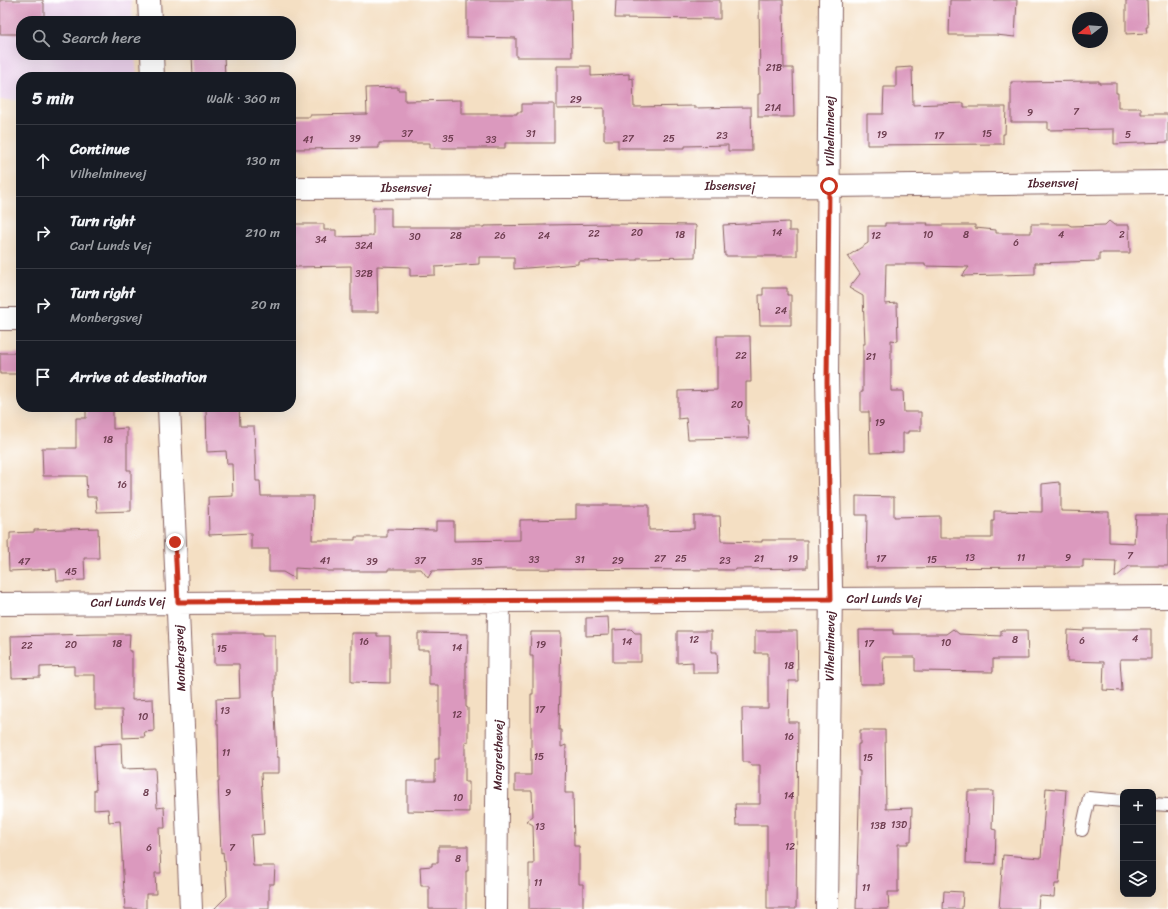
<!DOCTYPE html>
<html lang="en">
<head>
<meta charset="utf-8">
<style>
	body { margin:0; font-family:Sriracha,sans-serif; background:#20242c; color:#f1f3f6 }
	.controls { position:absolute; right:12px; bottom:12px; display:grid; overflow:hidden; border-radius:8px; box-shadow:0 4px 16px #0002 }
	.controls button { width:36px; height:36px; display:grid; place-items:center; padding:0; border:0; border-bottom:1px solid #363941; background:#171b24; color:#f1f3f6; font:20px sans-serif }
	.compass { position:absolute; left:1072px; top:12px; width:36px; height:36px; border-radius:50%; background:#171b24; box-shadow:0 4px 16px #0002; rotate:253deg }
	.stop { position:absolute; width:12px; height:12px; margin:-9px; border:3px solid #c8321e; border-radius:50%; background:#fff }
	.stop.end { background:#c8321e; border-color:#fff; box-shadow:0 1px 4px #0008 }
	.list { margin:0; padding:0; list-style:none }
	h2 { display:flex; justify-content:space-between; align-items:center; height:52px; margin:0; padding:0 16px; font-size:17px }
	h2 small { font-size:13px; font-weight:400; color:#9ea1a6 }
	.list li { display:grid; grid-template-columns:26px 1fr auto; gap:12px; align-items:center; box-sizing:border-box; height:72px; padding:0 16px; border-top:1px solid #363941 }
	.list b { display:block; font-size:15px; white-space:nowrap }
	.list p { margin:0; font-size:13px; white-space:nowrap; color:#9ea1a6 }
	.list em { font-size:13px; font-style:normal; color:#9ea1a6 }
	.icon { flex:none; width:22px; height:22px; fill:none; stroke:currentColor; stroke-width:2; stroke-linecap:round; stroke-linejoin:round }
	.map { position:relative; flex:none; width:1168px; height:909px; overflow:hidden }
	.search { position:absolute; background:#171b24; box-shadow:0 4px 16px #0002; left:16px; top:16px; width:280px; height:44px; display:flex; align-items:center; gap:10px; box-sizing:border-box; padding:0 14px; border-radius:16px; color:#9ea1a6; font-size:15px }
	.panel { position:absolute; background:#171b24; box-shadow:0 4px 16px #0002; left:16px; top:72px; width:280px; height:340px; border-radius:16px }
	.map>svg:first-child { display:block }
	.built { fill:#ebd1eb }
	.building { fill:#db99be }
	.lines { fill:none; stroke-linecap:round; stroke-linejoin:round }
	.lane-casing { stroke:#866260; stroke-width:14 }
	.street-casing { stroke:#866260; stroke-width:24 }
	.lane { stroke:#fff; stroke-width:12 }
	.street { stroke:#fff; stroke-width:22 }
	.route { stroke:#c8321e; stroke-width:5 }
	.labels { text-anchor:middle; stroke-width:3.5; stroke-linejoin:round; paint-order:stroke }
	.number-label { font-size:10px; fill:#6e3e50 }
	.street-label { font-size:12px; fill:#4a1f2b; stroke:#fff }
</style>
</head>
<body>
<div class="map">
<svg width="1168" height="909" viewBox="0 0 1168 909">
	<rect width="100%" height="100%" fill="#fff"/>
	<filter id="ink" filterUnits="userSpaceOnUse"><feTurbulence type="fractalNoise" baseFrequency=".025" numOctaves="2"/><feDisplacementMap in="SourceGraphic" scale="8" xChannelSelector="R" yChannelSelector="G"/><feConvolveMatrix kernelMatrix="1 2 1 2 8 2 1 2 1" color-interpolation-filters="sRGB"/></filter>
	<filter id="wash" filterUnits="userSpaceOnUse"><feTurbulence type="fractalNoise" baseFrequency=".012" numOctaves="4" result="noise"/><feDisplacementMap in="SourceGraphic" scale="16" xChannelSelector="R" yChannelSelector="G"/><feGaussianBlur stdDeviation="0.9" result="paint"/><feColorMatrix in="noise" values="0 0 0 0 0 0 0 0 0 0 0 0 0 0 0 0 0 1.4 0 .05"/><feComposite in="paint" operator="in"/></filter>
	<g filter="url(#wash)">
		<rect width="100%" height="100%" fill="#f4dfc3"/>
		<!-- built -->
		<path class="built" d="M0,0H131L133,21H21V55H135L137,77H21V100H0Z"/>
		<g id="blocks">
			<!-- building -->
			<path class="building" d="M0,0H43V3H44V21H21V34H0Z
				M467,0H571L572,57H516V38L467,37Z
				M616,0H720V19L615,18Z
				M759,0H783L784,68H793L794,117H758V94H760Z
				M950,0H1017L1015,37L996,35H949Z
				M1126,0H1147L1148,27H1146L1147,33L1126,34Z
				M192,55H224L225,77H193Z
				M557,66H591V76L629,74V79L633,78L634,107L694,106V108L751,107L752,151H728V145L685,146V148H618V140H604V108L557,109Z
				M912,67L913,105L964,103V107H1006L1005,134H1003V144L867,145V114H883L884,87H896V68Z
				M1099,81V83H1116V93H1118V108H1141V114H1168V142L1114,144V129L1048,130V122H1011V82Z
				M398,87V90H405V101L461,100V114H517V112H522V104H554V143H505V148H430V143H379V148L292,149V117H310V115L367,114L366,88Z
				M373,208H391V227H484V226L610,224L695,225L696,226L695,257L637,258V260L578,261V264L514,269V257H479V264L435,267V275L410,276V267L377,266L378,312H351V266L295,267V265H291V226H293V224H324V230H336V237L373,236Z
				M1109,221L1114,225H1129L1130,253H1099V261L1035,263V274L962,276L969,267L925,266V264H886L885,304L897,303L898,341L891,340V391H903L904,412H921V431H908V433H903V452L870,453L869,412H861V391H863V344H865L863,296L849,288L860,274L848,256L868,243V226H885V223H928L927,225H975V228L996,230V233H1031V224H1068L1071,226L1105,225Z
				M789,222V231H797V256H725L723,225Z
				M763,288H787V295H791V325H760L759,295H763Z
				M717,336H750L751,382H746V420H748L749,438L688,439L686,418L678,419V391L717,390Z
				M0,353H21V374H0Z
				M86,407H113V429L127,428V470H131V511L97,512L96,497H87L86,476H43L42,448H76V418H86Z
				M206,407H239L240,426H254L256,481H260L261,496H313L312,540H355V537H387V529L436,530V521H454V541L520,540V520L576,519V505H649V530L694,529V516H720L721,541L762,542V540H807V568L736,569V570L500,569L432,571L428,578L421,569H388V571H327V570L295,568V579L283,572H269V549H251V533L209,535L208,497L233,496L232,464H227L226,451L207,452Z
				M1059,482V484H1061V511L1109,512V542L1134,543L1136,515H1168V566H1129L1115,578L1116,561L1083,560V567L866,568L867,515H856V496L894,497V517L940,516V538H992V521H994V511L1042,512V484Z
				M98,528L99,558H84L85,580L57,581L56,569L9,571L8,541L10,540V533L34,532V530Z
				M608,617L609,635L586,636V618Z
				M631,629L635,633H641V662H613V630Z
				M953,629L959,634L1001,636V630H1027L1028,659H993V672L915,671V657H883L884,684H860L859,630H893V634H946Z
				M1084,629H1151V659H1120L1122,691L1103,690L1104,662L1067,661L1068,630L1084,631Z
				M677,631H711V652H717L718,673H693V662L677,663Z
				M755,631H797L798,681H789L788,722H798L796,909H767V825H736L735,804H760V765H751L750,762H743L742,708H768V653H755Z
				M531,632H561L559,730H561V747L566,745L565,793H573L574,846H579V884H583V909H529V864H534L533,825L526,821L533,816L532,791H515V775H531V694H533V656H530Z
				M214,633H263V635H275V691H274L277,757H279V773H261L264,834L251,835L253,866H275L274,884H269V909H214L227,896L225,861L224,862L223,852L221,853L218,781H219L218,724H217L216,699L240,698L239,664H214Z
				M351,633H377V636H390V683L351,682Z
				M418,633L468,634L467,662H466V707L468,708V742H465V782H469V812L407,811V781H435V759H439V685H429V650H418Z
				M97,634H130L129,651H132V700L153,699L154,731L144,732L145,737L123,738L122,710H95V675H74V666L40,667V677L12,678L11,636Z
				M860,730H885L886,809L912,808L911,841H908V844H898V892H888L889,909H856L860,771H858V744H860Z
				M121,743L122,769L155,768L157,808L164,807L165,828H159L161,873H155L156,894H146V909H125L120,821L109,822L108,809L94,810V790H96L94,746L101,745V744Z
				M1046,788L1066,790L1059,884H1055L1054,897L1039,896L1038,909H999L1003,855L1041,858Z
				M968,791H993L992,829L996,830L995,864L966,863Z
				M438,846H468V871H466V909H429V886H421L420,867L432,866V863H438Z
				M944,891L963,892L962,909H943Z"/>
		</g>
	</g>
	<g filter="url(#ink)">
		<use href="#blocks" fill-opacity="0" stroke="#866260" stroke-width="1"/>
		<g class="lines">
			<!-- lane casing -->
			<g class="lane-casing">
				<path id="lane" d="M1153,804L1168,805
					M1082,830L1089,798L1123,801"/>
			</g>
			<!-- street casing -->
			<g class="street-casing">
				<path id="street" d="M149,0L150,21
					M152,55L153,77
					M291,188L829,186L1168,182
					M0,319H21
					M169,407L191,909
					M0,604C389,599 779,602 1168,597
					M496,909L499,601
					M827,909L831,587L827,375L830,0"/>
			</g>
			<!-- lane -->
			<use href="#lane" class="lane"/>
			<!-- street -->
			<use href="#street" class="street"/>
		</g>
	</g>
	<g class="lines" filter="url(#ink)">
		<!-- route -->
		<path class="route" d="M175,542L178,602L831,599L827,382L829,186"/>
	</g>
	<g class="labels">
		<!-- number labels -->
		<g class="number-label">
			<text x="774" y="71">21B</text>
			<text x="576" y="103">29</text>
			<text x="773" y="111">21A</text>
			<text x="1076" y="115">7</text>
			<text x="1030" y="116">9</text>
			<text x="407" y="137">37</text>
			<text x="531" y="137">31</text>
			<text x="987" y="137">15</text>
			<text x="882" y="138">19</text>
			<text x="1128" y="138">5</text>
			<text x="722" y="139">23</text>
			<text x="939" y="139">17</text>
			<text x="355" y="142">39</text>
			<text x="448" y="142">35</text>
			<text x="628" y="142">27</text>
			<text x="669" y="142">25</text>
			<text x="308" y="143">41</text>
			<text x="491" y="143">33</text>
			<text x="637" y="236">20</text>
			<text x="777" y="236">14</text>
			<text x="594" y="237">22</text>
			<text x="680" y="238">18</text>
			<text x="928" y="238">10</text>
			<text x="966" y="238">8</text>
			<text x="1061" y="238">4</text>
			<text x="1122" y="238">2</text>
			<text x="456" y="239">28</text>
			<text x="500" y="239">26</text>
			<text x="544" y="239">24</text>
			<text x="876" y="239">12</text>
			<text x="415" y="240">30</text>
			<text x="321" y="243">34</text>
			<text x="1016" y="246">6</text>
			<text x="364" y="249">32A</text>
			<text x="364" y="277">32B</text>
			<text x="781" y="314">24</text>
			<text x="741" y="359">22</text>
			<text x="871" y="360">21</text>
			<text x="737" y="408">20</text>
			<text x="880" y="426">19</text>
			<text x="108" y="443">18</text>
			<text x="122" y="488">16</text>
			<text x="1130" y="559">7</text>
			<text x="970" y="561">13</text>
			<text x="1021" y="561">11</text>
			<text x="1068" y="561">9</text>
			<text x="660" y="562">27</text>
			<text x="681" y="562">25</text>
			<text x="759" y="562">21</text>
			<text x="793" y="562">19</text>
			<text x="881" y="562">17</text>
			<text x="534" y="563">33</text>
			<text x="580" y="563">31</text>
			<text x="932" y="563">15</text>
			<text x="325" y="564">41</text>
			<text x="420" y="564">37</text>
			<text x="618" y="564">29</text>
			<text x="725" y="564">23</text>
			<text x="24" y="565">47</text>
			<text x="372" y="565">39</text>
			<text x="477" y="565">35</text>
			<text x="71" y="575">45</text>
			<text x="1135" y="642">4</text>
			<text x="694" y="643">12</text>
			<text x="1015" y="643">8</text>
			<text x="1082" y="644">6</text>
			<text x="364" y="645">16</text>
			<text x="627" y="645">14</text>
			<text x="946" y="646">10</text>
			<text x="117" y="647">18</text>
			<text x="869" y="647">17</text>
			<text x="71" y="648">20</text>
			<text x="541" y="648">19</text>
			<text x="27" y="649">22</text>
			<text x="457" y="651">14</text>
			<text x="222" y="652">15</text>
			<text x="789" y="669">18</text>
			<text x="540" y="713">17</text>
			<text x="225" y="714">13</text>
			<text x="457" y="718">12</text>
			<text x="143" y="720">10</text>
			<text x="789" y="740">16</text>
			<text x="226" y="756">11</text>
			<text x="539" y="760">15</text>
			<text x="868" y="761">15</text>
			<text x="146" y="796">8</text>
			<text x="228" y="796">9</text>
			<text x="789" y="799">14</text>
			<text x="458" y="801">10</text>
			<text x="899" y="828">13D</text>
			<text x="878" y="829">13B</text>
			<text x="540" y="830">13</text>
			<text x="790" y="850">12</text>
			<text x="149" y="851">6</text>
			<text x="232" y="851">7</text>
			<text x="458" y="862">8</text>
			<text x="538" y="886">11</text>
			<text x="866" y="891">11</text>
		</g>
		<!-- street labels -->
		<g class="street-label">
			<text transform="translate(830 131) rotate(-90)" y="4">Vilhelminevej</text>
			<text transform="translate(1053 183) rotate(-1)" y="4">Ibsensvej</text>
			<text x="730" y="190">Ibsensvej</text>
			<text x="406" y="192">Ibsensvej</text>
			<text x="884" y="603">Carl Lunds Vej</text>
			<text transform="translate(128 602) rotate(-1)" y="4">Carl Lunds Vej</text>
			<text transform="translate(830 646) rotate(-89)" y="4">Vilhelminevej</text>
			<text transform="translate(180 658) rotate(-92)" y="4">Monbergsvej</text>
			<text transform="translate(498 755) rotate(-89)" y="4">Margrethevej</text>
		</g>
	</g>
</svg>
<div class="controls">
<button>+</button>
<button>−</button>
<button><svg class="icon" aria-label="layers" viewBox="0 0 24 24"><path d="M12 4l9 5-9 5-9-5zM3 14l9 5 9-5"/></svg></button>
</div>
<svg class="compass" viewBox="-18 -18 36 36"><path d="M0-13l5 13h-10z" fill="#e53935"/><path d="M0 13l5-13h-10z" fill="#9ea1a6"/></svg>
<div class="stop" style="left:829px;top:186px"></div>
<div class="stop end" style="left:175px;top:542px"></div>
<div class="search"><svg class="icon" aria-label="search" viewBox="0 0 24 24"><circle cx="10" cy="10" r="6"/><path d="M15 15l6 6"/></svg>Search here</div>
<section class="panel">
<h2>5 min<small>Walk · 360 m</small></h2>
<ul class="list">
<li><svg class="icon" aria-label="ahead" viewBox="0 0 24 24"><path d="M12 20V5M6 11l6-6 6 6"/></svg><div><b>Continue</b><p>Vilhelminevej</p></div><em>130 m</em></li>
<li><svg class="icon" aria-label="right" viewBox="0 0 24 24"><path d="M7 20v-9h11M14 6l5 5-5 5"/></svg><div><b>Turn right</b><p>Carl Lunds Vej</p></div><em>210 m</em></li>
<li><svg class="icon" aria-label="right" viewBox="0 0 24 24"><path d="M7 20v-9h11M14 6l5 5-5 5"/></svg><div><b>Turn right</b><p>Monbergsvej</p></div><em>20 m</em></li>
<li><svg class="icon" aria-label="arrive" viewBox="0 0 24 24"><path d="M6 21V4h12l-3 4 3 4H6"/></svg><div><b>Arrive at destination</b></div></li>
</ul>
</section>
</div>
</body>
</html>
